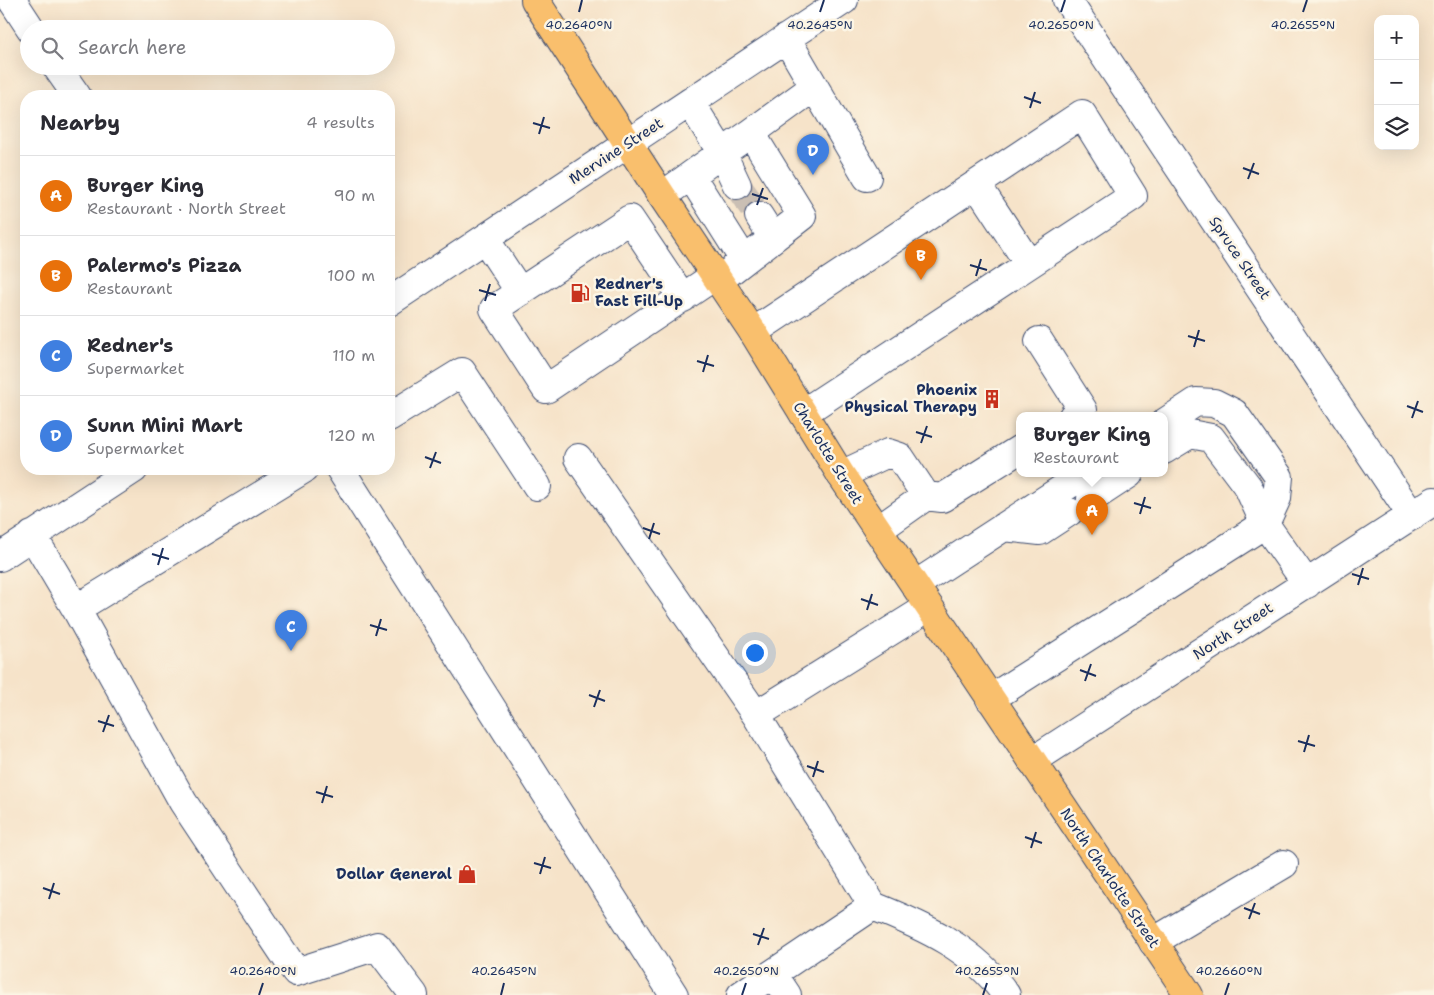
<!DOCTYPE html>
<html lang="en">
<head>
<meta charset="utf-8">
<style>
	body { margin:0; font-family:"Shantell Sans",sans-serif; background:#f7f7f7; color:#2b2b33 }
	.controls { position:absolute; right:15px; top:15px; display:grid; overflow:hidden; border-radius:10px; box-shadow:0 5px 20px #0002 }
	.controls button { width:45px; height:45px; display:grid; place-items:center; padding:0; border:0; border-bottom:1px solid #e1e1e2; background:#fff; color:#2b2b33; font:25px sans-serif }
	.you { position:absolute; left:754px; top:652px; width:18px; height:18px; margin:-12px; border:4px solid #fff; border-radius:50%; background:#1a73e8; box-shadow:0 0 0 8px #1a73e833 }
	.badge { display:grid; place-items:center; width:32px; height:32px; border-radius:50%; background:#d93025; color:#fff; font-size:16px; font-weight:700 }
	.pin { position:absolute; translate:-50% -41px; filter:drop-shadow(0 1px 2px #0008) }
	.pin::after { content:''; position:absolute; top:26px; width:18px; height:15px; background:inherit; clip-path:polygon(0 0,100% 0,50% 100%) }
	.popup { position:absolute; left:1016px; top:412px; width:152px; height:65px; box-sizing:border-box; display:grid; place-content:center; border-radius:10px; background:#fff; filter:drop-shadow(0 1px 4px #0005); font-size:16px; white-space:nowrap; color:#7c7c81 }
	.popup b { font-size:19px; color:#2b2b33 }
	.popup::after { content:''; position:absolute; left:50%; top:100%; margin-left:-10px; border:10px solid transparent; border-top-color:#fff }
	.list { margin:0; padding:0; list-style:none }
	h2 { display:flex; justify-content:space-between; align-items:center; height:65px; margin:0; padding:0 20px; font-size:21px }
	h2 small { font-size:16px; font-weight:400; color:#7c7c81 }
	.list li { display:grid; grid-template-columns:32px 1fr auto; gap:15px; align-items:center; box-sizing:border-box; height:80px; padding:0 20px; border-top:1px solid #e1e1e2 }
	.list b { display:block; font-size:19px; white-space:nowrap }
	.list p { margin:0; font-size:16px; white-space:nowrap; color:#7c7c81 }
	.list em { font-size:16px; font-style:normal; color:#7c7c81 }
	.icon { flex:none; width:28px; height:28px; fill:none; stroke:currentColor; stroke-width:2; stroke-linecap:round; stroke-linejoin:round }
	.map { position:relative; flex:none; width:1434px; height:995px; overflow:hidden }
	.search { position:absolute; background:#fff; box-shadow:0 5px 20px #0002; left:20px; top:20px; width:375px; height:55px; display:flex; align-items:center; gap:12px; box-sizing:border-box; padding:0 18px; border-radius:28px; color:#7c7c81; font-size:19px }
	.panel { position:absolute; background:#fff; box-shadow:0 5px 20px #0002; left:20px; top:90px; width:375px; height:385px; border-radius:20px }
	.map>svg:first-child { display:block }
	.lines { fill:none; stroke-linecap:round; stroke-linejoin:round }
	.minor-tunnel { stroke:#cabfb4; stroke-width:28; stroke-dasharray:28 14; stroke-linecap:butt }
	.minor-casing { stroke:#3c4a6e; stroke-width:30 }
	.major-casing { stroke:#3c4a6e; stroke-width:30 }
	.minor { stroke:#fff; stroke-width:28 }
	.major { stroke:#f9bf6d; stroke-width:28 }
	.ticks { fill:none; stroke:#1b2f5e; stroke-width:2 }
	.labels { text-anchor:middle; stroke-width:5; stroke-linejoin:round; paint-order:stroke }
	.street-label { font-size:15px; fill:#1b2f5e; stroke:#fcf5e5 }
	.poi-label { font-size:15px; font-weight:bold; fill:#1b2f5e; stroke:#fcf5e5; text-anchor:end }
	.ticks-label { font-size:12px; text-anchor:middle; fill:#1b2f5e; stroke:#fcf5e5; stroke-width:5; stroke-linejoin:round; paint-order:stroke }
</style>
</head>
<body>
<div class="map">
<svg width="1434" height="995" viewBox="0 0 1434 995">
	<rect width="100%" height="100%" fill="#fcf5e5"/>
	<filter id="ink" filterUnits="userSpaceOnUse"><feTurbulence type="fractalNoise" baseFrequency=".02" numOctaves="2"/><feDisplacementMap in="SourceGraphic" scale="10" xChannelSelector="R" yChannelSelector="G"/><feConvolveMatrix kernelMatrix="1 2 1 2 8 2 1 2 1" color-interpolation-filters="sRGB"/></filter>
	<filter id="wash" filterUnits="userSpaceOnUse"><feTurbulence type="fractalNoise" baseFrequency=".0096" numOctaves="4" result="noise"/><feDisplacementMap in="SourceGraphic" scale="20" xChannelSelector="R" yChannelSelector="G"/><feGaussianBlur stdDeviation="1.12" result="paint"/><feColorMatrix in="noise" values="0 0 0 0 0 0 0 0 0 0 0 0 0 0 0 0 0 1.4 0 .05"/><feComposite in="paint" operator="in"/></filter>
	<g filter="url(#wash)">
		<rect width="100%" height="100%" fill="#f6e3c9"/>
	</g>
	<g filter="url(#ink)">
		<g class="lines">
			<!-- minor-tunnel -->
			<path class="minor-tunnel" d="M737,185L759,216"/>
			<!-- minor casing -->
			<g class="minor-casing">
				<path id="minor" d="M12,0L31,29
					M1067,0L1412,516
					M786,38L867,177
					M56,66L77,96
					M690,102L722,153L751,133L802,216L719,280
					M751,133L814,87
					M691,176L744,260
					M977,185L1029,264
					M662,196L722,153L737,185
					M759,216L773,238
					M485,239L520,292
					M683,298L630,219L494,309L546,389L716,275
					M389,302L844,0
					M753,332L1082,114L1133,196L803,413
					M1039,341L1083,410L1073,416
					M389,417L462,372L537,486
					M1164,423L1196,402L1214,403L1234,413L1279,477L1277,498L1265,524
					M1164,450L1190,434L1211,438L1248,487L1265,524
					M578,458L756,715L929,607
					M340,469L674,995
					M841,475L888,453L900,457L926,496L878,530
					M926,496L942,498L1020,449
					M1091,499L1129,474
					M1003,527L1040,531L1069,512
					M32,535L76,609L183,802L296,972L377,946L414,995
					M0,557L134,469
					M915,585L1085,474
					M76,609L304,469
					M990,699L1265,524L1307,584
					M1032,761L1434,501
					M873,906C923,926 975,949 1006,995
					M1153,942L1284,864
					M773,974L787,995
					M741,995L873,906L756,715"/>
			</g>
			<!-- major casing -->
			<g class="major-casing">
				<path id="major" d="M535,0L662,196L753,332L841,475L1189,995"/>
			</g>
			<!-- minor -->
			<use href="#minor" class="minor"/>
			<!-- major -->
			<use href="#major" class="major"/>
		</g>
	</g>
	<!-- ticks -->
	<path class="ticks" d="M579,12L582,0M820,12L824,0M1061,12L1065,0M1303,12L1307,0M1024,97L1041,103M1030,108L1035,92M533,123L550,128M539,134L544,117M1243,168L1259,174M1248,179L1254,163M752,194L768,199M757,205L763,188M970,265L987,270M976,276L981,259M479,290L496,295M485,301L490,284M1188,336L1205,341M1194,347L1199,330M697,361L714,366M703,372L708,355M1407,406L1423,412M1412,418L1418,401M916,432L932,437M921,443L927,426M425,457L441,463M430,468L436,452M1134,503L1151,508M1140,514L1145,497M643,528L660,534M649,539L654,523M152,554L169,559M158,565L163,548M1352,574L1369,579M1358,585L1363,568M861,599L878,605M867,610L872,594M370,625L387,630M376,636L381,619M1080,670L1096,676M1085,681L1091,664M589,695L605,701M594,707L600,690M98,721L114,726M103,732L109,715M1298,741L1315,746M1304,752L1309,735M807,766L824,772M813,777L818,761M316,792L333,797M322,803L327,786M1025,837L1042,843M1031,848L1036,832M534,863L551,868M540,874L545,857M43,888L60,894M49,899L54,883M1244,908L1260,914M1249,919L1255,903M753,934L769,939M758,945L764,928M259,995L263,983M501,995L504,983M742,995L746,983M983,995L987,983M1225,995L1229,983"/>
	<!-- icons -->
	<defs>
		<g id="fuel-bare" transform="scale(1.5)"><path d="M-5.5-6h7V0h2V4h1.3V-2.5L3-4.5l.8-.8L6-3V5H2.5V1h-1V6h-7ZM-4.2-4.7v3.2H.2V-4.7Z" fill="#c8321e" stroke="#fcf5e5" stroke-width="2.5" paint-order="stroke"/></g>
		<g id="building-bare" transform="scale(1.5)"><path d="M-4-6H4V6H1V3H-1V6H-4ZM-2.5-4.3h1.7v1.8h-1.7ZM.8-4.3h1.7v1.8H.8ZM-2.5-1h1.7V.8h-1.7ZM.8-1h1.7V.8H.8Z" fill="#c8321e" stroke="#fcf5e5" stroke-width="2.5" paint-order="stroke"/></g>
		<g id="shop-bare" transform="scale(1.5)"><path d="M-5-2.5h2.3a2.7 3.5 0 0 1 5.4 0H5L5.5 6h-11ZM-1.5-2.5h3a1.5 2.3 0 0 0-3 0Z" fill="#c8321e" stroke="#fcf5e5" stroke-width="2.5" paint-order="stroke"/></g>
	</defs>
	<g fill-rule="evenodd">
		<use href="#fuel-bare" x="580" y="293"/>
		<use href="#building-bare" x="992" y="399"/>
		<use href="#shop-bare" x="467" y="874"/>
	</g>
	<g class="labels">
		<!-- street labels -->
		<g class="street-label">
			<text transform="translate(616 151) rotate(-33)" y="5">Mervine Street</text>
			<text transform="translate(1240 258) rotate(56)" y="5">Spruce Street</text>
			<text transform="translate(828 453) rotate(58)" y="5">Charlotte Street</text>
			<text transform="translate(1233 631) rotate(-33)" y="5">North Street</text>
			<text transform="translate(1110 878) rotate(56)" y="5">North Charlotte Street</text>
		</g>
		<!-- poi labels -->
		<g class="poi-label">
			<text x="595" y="289" text-anchor="start">Redner's<tspan x="595" dy="17">Fast Fill-Up</tspan></text>
			<text x="977" y="395">Phoenix<tspan x="977" dy="17">Physical Therapy</tspan></text>
			<text x="452" y="879">Dollar General</text>
		</g>
	</g>
	<g class="ticks-label">
		<text x="579" y="29">40.2640°N</text>
		<text x="820" y="29">40.2645°N</text>
		<text x="1061" y="29">40.2650°N</text>
		<text x="1303" y="29">40.2655°N</text>
		<text x="263" y="975">40.2640°N</text>
		<text x="504" y="975">40.2645°N</text>
		<text x="746" y="975">40.2650°N</text>
		<text x="987" y="975">40.2655°N</text>
		<text x="1229" y="975">40.2660°N</text>
	</g>
</svg>
<div class="controls">
<button>+</button>
<button>−</button>
<button><svg class="icon" aria-label="layers" viewBox="0 0 24 24"><path d="M12 4l9 5-9 5-9-5zM3 14l9 5 9-5"/></svg></button>
</div>
<div class="you"></div>
<div class="pin badge" style="left:1092px;top:535px;background:#e8710a">A</div>
<div class="popup"><b>Burger King</b>Restaurant</div>
<div class="pin badge" style="left:921px;top:280px;background:#e8710a">B</div>
<div class="pin badge" style="left:291px;top:651px;background:#3f7fe0">C</div>
<div class="pin badge" style="left:813px;top:175px;background:#3f7fe0">D</div>
<div class="search"><svg class="icon" aria-label="search" viewBox="0 0 24 24"><circle cx="10" cy="10" r="6"/><path d="M15 15l6 6"/></svg>Search here</div>
<section class="panel">
<h2>Nearby<small>4 results</small></h2>
<ul class="list">
<li><span class="badge" style="background:#e8710a">A</span><div><b>Burger King</b><p>Restaurant · North Street</p></div><em>90 m</em></li>
<li><span class="badge" style="background:#e8710a">B</span><div><b>Palermo's Pizza</b><p>Restaurant</p></div><em>100 m</em></li>
<li><span class="badge" style="background:#3f7fe0">C</span><div><b>Redner's</b><p>Supermarket</p></div><em>110 m</em></li>
<li><span class="badge" style="background:#3f7fe0">D</span><div><b>Sunn Mini Mart</b><p>Supermarket</p></div><em>120 m</em></li>
</ul>
</section>
</div>
</body>
</html>
